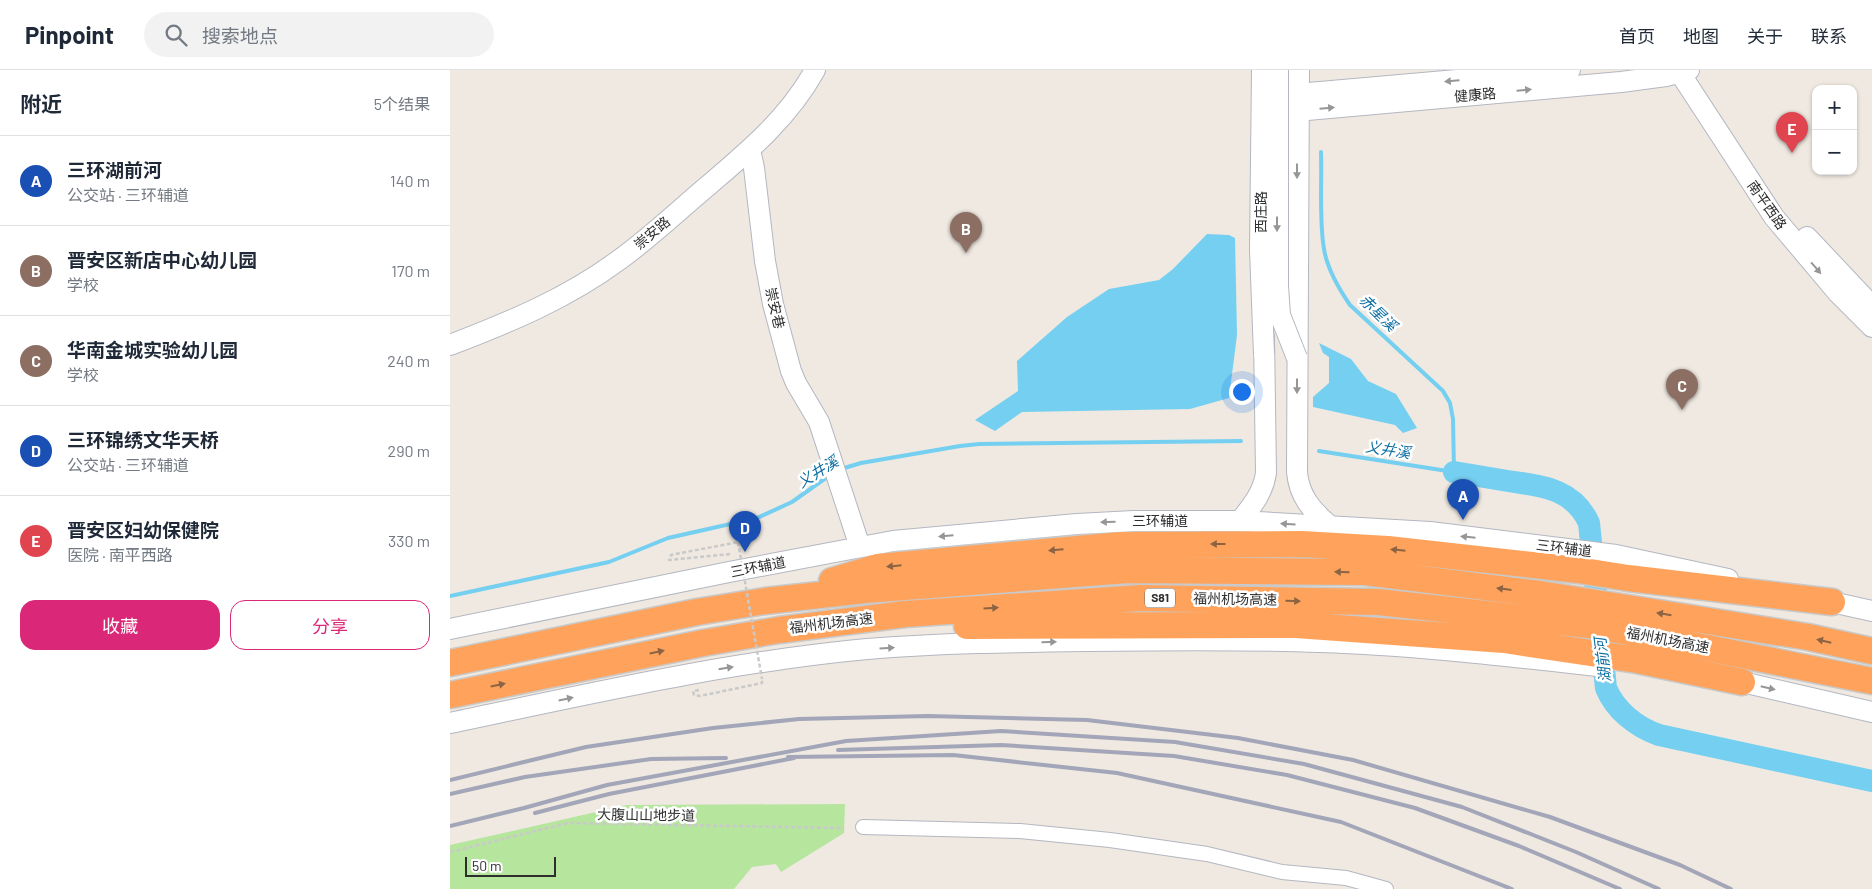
<!DOCTYPE html>
<html lang="zh">
<head>
<meta charset="utf-8">
<style>
	body { margin:0; font-family:Barlow,"Noto Sans SC",sans-serif; background:#f2f2f3; color:#1f2937 }
	.controls { position:absolute; right:15px; top:15px; display:grid; overflow:hidden; border-radius:10px; box-shadow:0 1px 4px #0004 }
	.controls button { width:45px; height:45px; display:grid; place-items:center; padding:0; border:0; border-bottom:1px solid #e0e1e3; background:#fff; color:#1f2937; font:25px sans-serif }
	.scale { position:absolute; left:15px; bottom:12px; width:91px; box-sizing:border-box; padding-left:5px; border:2px solid #2e2e2e; border-top:0; font-size:14px; line-height:18px; white-space:nowrap; color:#2e2e2e; -webkit-text-stroke:4px #fff; paint-order:stroke }
	.you { position:absolute; left:791px; top:321px; width:18px; height:18px; margin:-12px; border:4px solid #fff; border-radius:50%; background:#1a73e8; box-shadow:0 0 0 8px #1a73e833 }
	.badge { display:grid; place-items:center; width:32px; height:32px; border-radius:50%; background:#db2777; color:#fff; font-size:16px; font-weight:700 }
	.pin { position:absolute; translate:-50% -41px; filter:drop-shadow(0 1px 2px #0008) }
	.pin::after { content:''; position:absolute; top:26px; width:18px; height:15px; background:inherit; clip-path:polygon(0 0,100% 0,50% 100%) }
	.list { margin:0; padding:0; list-style:none }
	h2 { display:flex; justify-content:space-between; align-items:center; height:65px; margin:0; padding:0 20px; font-size:21px }
	h2 small { font-size:16px; font-weight:400; color:#747a83 }
	.list li { display:grid; grid-template-columns:32px 1fr auto; gap:15px; align-items:center; box-sizing:border-box; height:90px; padding:0 20px; border-top:1px solid #e0e1e3 }
	.list b { display:block; font-size:19px; white-space:nowrap }
	.list p { margin:0; font-size:16px; white-space:nowrap; color:#747a83 }
	.list em { font-size:16px; font-style:normal; color:#747a83 }
	.actions { display:flex; gap:10px; padding:15px 20px }
	.actions a { flex:1; padding:11px 0; border:1px solid #db2777; border-radius:15px; text-align:center; font-size:18px; color:#db2777 }
	.actions .main { background:#db2777; color:#fff }
	.icon { flex:none; width:28px; height:28px; fill:none; stroke:currentColor; stroke-width:2; stroke-linecap:round; stroke-linejoin:round }
	.map { position:relative; flex:none; width:1422px; height:819px; overflow:hidden }
	header { display:flex; align-items:center; gap:30px; box-sizing:border-box; height:70px; padding:0 25px; background:#fff; border-bottom:1px solid #e0e1e3 }
	header strong { font-size:24px }
	nav { display:flex; gap:28px; margin-inline-start:auto; font-size:18px }
	.search { width:350px; height:45px; background:#f2f2f3; display:flex; align-items:center; gap:12px; box-sizing:border-box; padding:0 18px; border-radius:28px; color:#747a83; font-size:19px }
	main { display:flex }
	aside { flex:1; background:#fff }
	.map>svg:first-child { display:block }
	.green { fill:#b6e59e }
	.water { fill:#75cff0 }
	.lines { fill:none; stroke-linecap:round; stroke-linejoin:round }
	.stream { stroke:#75cff0; stroke-width:4 }
	.river { stroke:#75cff0; stroke-width:22 }
	.street-casing { stroke:#b4b7c1; stroke-width:16 }
	.secondary-casing { stroke:#b4b7c1; stroke-width:22 }
	.highway-casing { stroke:#c9c9c9; stroke-width:29 }
	.path { stroke:#c9c9c9; stroke-width:2.5; stroke-dasharray:4 2.5; stroke-linecap:butt }
	.street { stroke:#fff; stroke-width:14 }
	.secondary { stroke:#fff; stroke-width:20 }
	.highway { stroke:#ffa35c; stroke-width:26 }
	.rail { stroke:#a3a6b8; stroke-width:4 }
	.secondary-bridge-casing { stroke:#b4b7c1; stroke-width:22; stroke-linecap:butt }
	.path-bridge { stroke:#c9c9c9; stroke-width:2.5; stroke-dasharray:4 2.5; stroke-linecap:butt }
	.secondary-bridge { stroke:#fff; stroke-width:20 }
	.oneway { fill:#969696 }
	.oneway2 { fill:#8c6343 }
	.labels { text-anchor:middle; stroke-width:5; stroke-linejoin:round; paint-order:stroke }
	.shield { fill:#fff; stroke:#6d6d6d; stroke-width:1 }
	.shield-label { font-size:12px; font-weight:bold; fill:#2e2e2e }
	.street-label { font-size:14px; fill:#2e2e2e; stroke:#fff }
	.water-label { font-size:15px; font-style:italic; fill:#0d6fa3; stroke:#fff }
</style>
</head>
<body>
<header>
<strong>Pinpoint</strong>
<div class="search"><svg class="icon" aria-label="search" viewBox="0 0 24 24"><circle cx="10" cy="10" r="6"/><path d="M15 15l6 6"/></svg>搜索地点</div>
<nav><a>首页</a><a>地图</a><a>关于</a><a>联系</a></nav>
</header>
<main>
<aside>
<h2>附近<small>5个结果</small></h2>
<ul class="list">
<li><span class="badge" style="background:#1a4fb4">A</span><div><b>三环湖前河</b><p>公交站 · 三环辅道</p></div><em>140 m</em></li>
<li><span class="badge" style="background:#8d6e63">B</span><div><b>晋安区新店中心幼儿园</b><p>学校</p></div><em>170 m</em></li>
<li><span class="badge" style="background:#8d6e63">C</span><div><b>华南金城实验幼儿园</b><p>学校</p></div><em>240 m</em></li>
<li><span class="badge" style="background:#1a4fb4">D</span><div><b>三环锦绣文华天桥</b><p>公交站 · 三环辅道</p></div><em>290 m</em></li>
<li><span class="badge" style="background:#e0444e">E</span><div><b>晋安区妇幼保健院</b><p>医院 · 南平西路</p></div><em>330 m</em></li>
</ul>
<div class="actions"><a class="main">收藏</a><a>分享</a></div>
</aside>
<div class="map">
<svg width="1422" height="819" viewBox="0 0 1422 819">
	<rect width="100%" height="100%" fill="#efe9e1"/>
	<!-- green -->
	<path class="green" d="M395,734L394,763L331,802L326,794L302,797L284,819H0V775L177,735Z"/>
	<!-- water -->
	<path class="water" d="M757,164L779,165L785,168L787,265L779,328L740,339L572,342L545,361L525,350L568,321L567,291L617,247L659,219L709,210L723,199Z
		M869,273L901,289L918,311L946,324L967,358L953,363L945,355L863,337V327L879,313V287L873,283Z"/>
	<g class="lines">
		<!-- stream -->
		<path class="stream" d="M869,381L1004,402L1003,349L1000,333L993,321L900,235C889,219 877,198 874,179C869,151 872,112 871,82
			M391,399L411,393L510,376L529,374L791,371
			M0,526L159,492L218,468L307,448L342,432L380,405"/>
		<!-- river -->
		<path class="river" d="M1004,402C1022,405 1040,408 1058,411C1091,416 1123,418 1139,453L1156,618C1165,640 1186,657 1209,665L1422,711"/>
		<!-- street casing -->
		<g class="street-casing">
			<path id="street" d="M413,757L570,761L660,770L757,784L832,802L896,808L936,819"/>
		</g>
		<!-- secondary casing -->
		<g class="secondary-casing">
			<path id="secondary" d="M849,0L847,402C849,426 862,441 880,456
				M1228,0L1324,147L1388,223L1422,257
				M836,25L1120,0
				M835,42L1171,12L1216,6L1239,0
				M300,80L304,98L315,191L323,234L341,301L346,313L369,352L410,477
				M1357,167L1422,236
				M0,275C60,252 118,228 169,190C201,167 230,139 260,114C300,80 339,47 365,0
				M790,451C802,436 813,423 816,403L814,267
				M1368,529L1422,541
				M0,559L279,502L443,471L627,454L684,451H790L980,462L1166,485L1278,509
				M1278,610L1292,612L1422,642
				M0,653C138,624 277,592 417,579C490,573 564,572 638,571C715,570 793,569 870,572C962,575 1056,586 1147,596"/>
		</g>
		<!-- highway casing -->
		<g class="highway-casing">
			<path id="highway" d="M382,511L428,497L671,475L852,474L938,479L1128,500L1178,508L1382,532
				M517,556L846,555L1054,570L1187,590L1292,612
				M0,593L247,542L315,531L415,520L678,500L915,502L1090,524L1358,567L1422,581
				M0,625L253,573L329,560L455,544L690,528L928,532L1147,556L1422,611"/>
		</g>
		<!-- path -->
		<path class="path" d="M280,484L219,490L221,485L288,472
			M249,620L243,621L244,625L250,626L312,613V609
			M0,782L118,753L394,758"/>
		<!-- street -->
		<use href="#street" class="street"/>
		<!-- secondary -->
		<use href="#secondary" class="secondary"/>
		<!-- highway -->
		<use href="#highway" class="highway"/>
		<!-- rail -->
		<path class="rail" d="M388,680L551,675L724,686L837,705L965,738L1069,776L1170,819
			M338,687L503,685L667,703L891,752L1062,819
			M0,710L136,677L263,658L349,649L478,646L637,650L788,668L903,690L1100,747L1230,795L1281,819
			M0,724L75,707L201,689L276,688
			M85,743L159,724L344,688
			M0,756L74,738L157,715L396,671L551,661L725,672L854,694L1012,737L1126,782L1209,819"/>
		<!-- secondary-bridge casing -->
		<g class="secondary-bridge-casing">
			<path id="secondary-bridge" d="M812,0L810,180L814,284
				M828,0V216L830,245L847,288"/>
		</g>
		<!-- path-bridge -->
		<path class="path-bridge" d="M288,472L312,609"/>
		<!-- secondary-bridge -->
		<use href="#secondary-bridge" class="secondary-bridge"/>
	</g>
	<!-- one-way arrows -->
	<defs><path id="oneway-solid" d="M-6-.8H1V-3.2L6.5 0L1 3.2V.8H-6Z" transform="scale(1.25)"/></defs>
	<g class="oneway">
		<use href="#oneway-solid" transform="translate(1002 11) rotate(175)"/>
		<use href="#oneway-solid" transform="translate(1074 20) rotate(-5)"/>
		<use href="#oneway-solid" transform="translate(877 38) rotate(-5)"/>
		<use href="#oneway-solid" transform="translate(847 101) rotate(90)"/>
		<use href="#oneway-solid" transform="translate(827 154) rotate(90)"/>
		<use href="#oneway-solid" transform="translate(1366 198) rotate(49)"/>
		<use href="#oneway-solid" transform="translate(847 316) rotate(90)"/>
		<use href="#oneway-solid" transform="translate(658 452) rotate(178)"/>
		<use href="#oneway-solid" transform="translate(838 454) rotate(-177)"/>
		<use href="#oneway-solid" transform="translate(496 466) rotate(175)"/>
		<use href="#oneway-solid" transform="translate(1018 467) rotate(-174)"/>
		<use href="#oneway-solid" transform="translate(599 572) rotate(-1)"/>
		<use href="#oneway-solid" transform="translate(437 578) rotate(-4)"/>
		<use href="#oneway-solid" transform="translate(276 598) rotate(-9)"/>
		<use href="#oneway-solid" transform="translate(1318 618) rotate(13)"/>
		<use href="#oneway-solid" transform="translate(116 629) rotate(-12)"/>
	</g>
	<g class="oneway2">
		<use href="#oneway-solid" transform="translate(768 474) rotate(180)"/>
		<use href="#oneway-solid" transform="translate(606 480) rotate(175)"/>
		<use href="#oneway-solid" transform="translate(948 480) rotate(-174)"/>
		<use href="#oneway-solid" transform="translate(444 496) rotate(174)"/>
		<use href="#oneway-solid" transform="translate(892 502) rotate(-179)"/>
		<use href="#oneway-solid" transform="translate(1054 519) rotate(-173)"/>
		<use href="#oneway-solid" transform="translate(843 531) rotate(1)"/>
		<use href="#oneway-solid" transform="translate(541 538) rotate(-4)"/>
		<use href="#oneway-solid" transform="translate(1214 544) rotate(-171)"/>
		<use href="#oneway-solid" transform="translate(1374 571) rotate(-167)"/>
		<use href="#oneway-solid" transform="translate(207 582) rotate(-12)"/>
		<use href="#oneway-solid" transform="translate(48 615) rotate(-12)"/>
	</g>
	<g class="labels">
		<!-- shield labels -->
		<rect class="shield" x="695" y="518.5" width="30" height="19" rx="4"/>
		<g class="shield-label">
			<text x="710" y="532">S81</text>
		</g>
		<!-- street labels -->
		<g class="street-label">
			<text transform="translate(1025 25) rotate(-5)" y="5">健康路</text>
			<text transform="translate(1317 135) rotate(55)" y="5">南平西路</text>
			<text transform="translate(811 142) rotate(-90)" y="5">西庄路</text>
			<text transform="translate(202 163) rotate(-40)" y="5">崇安路</text>
			<text transform="translate(325 238) rotate(77)" y="5">崇安巷</text>
			<text x="710" y="456">三环辅道</text>
			<text transform="translate(1114 478) rotate(7)" y="5">三环辅道</text>
			<text transform="translate(308 497) rotate(-11)" y="5">三环辅道</text>
			<text transform="translate(785 529) rotate(1)" y="5">福州机场高速</text>
			<text transform="translate(381 553) rotate(-7)" y="5">福州机场高速</text>
			<text transform="translate(1218 570) rotate(11)" y="5">福州机场高速</text>
			<text transform="translate(196 745) rotate(1)" y="5">大腹山山地步道</text>
		</g>
		<!-- water labels -->
		<g class="water-label">
			<text transform="translate(928 243) rotate(44)" y="5">赤星溪</text>
			<text transform="translate(938 380) rotate(9)" y="5">义井溪</text>
			<text transform="translate(368 402) rotate(-32)" y="5">义井溪</text>
			<text transform="translate(1153 590) rotate(-97)" y="5">湖前河</text>
		</g>
	</g>
</svg>
<div class="controls">
<button>+</button>
<button>−</button>
</div>
<div class="scale">50 m</div>
<div class="you"></div>
<div class="pin badge" style="left:1013px;top:450px;background:#1a4fb4">A</div>
<div class="pin badge" style="left:516px;top:183px;background:#8d6e63">B</div>
<div class="pin badge" style="left:1232px;top:340px;background:#8d6e63">C</div>
<div class="pin badge" style="left:295px;top:482px;background:#1a4fb4">D</div>
<div class="pin badge" style="left:1342px;top:83px;background:#e0444e">E</div>
</div>
</main>
</body>
</html>
